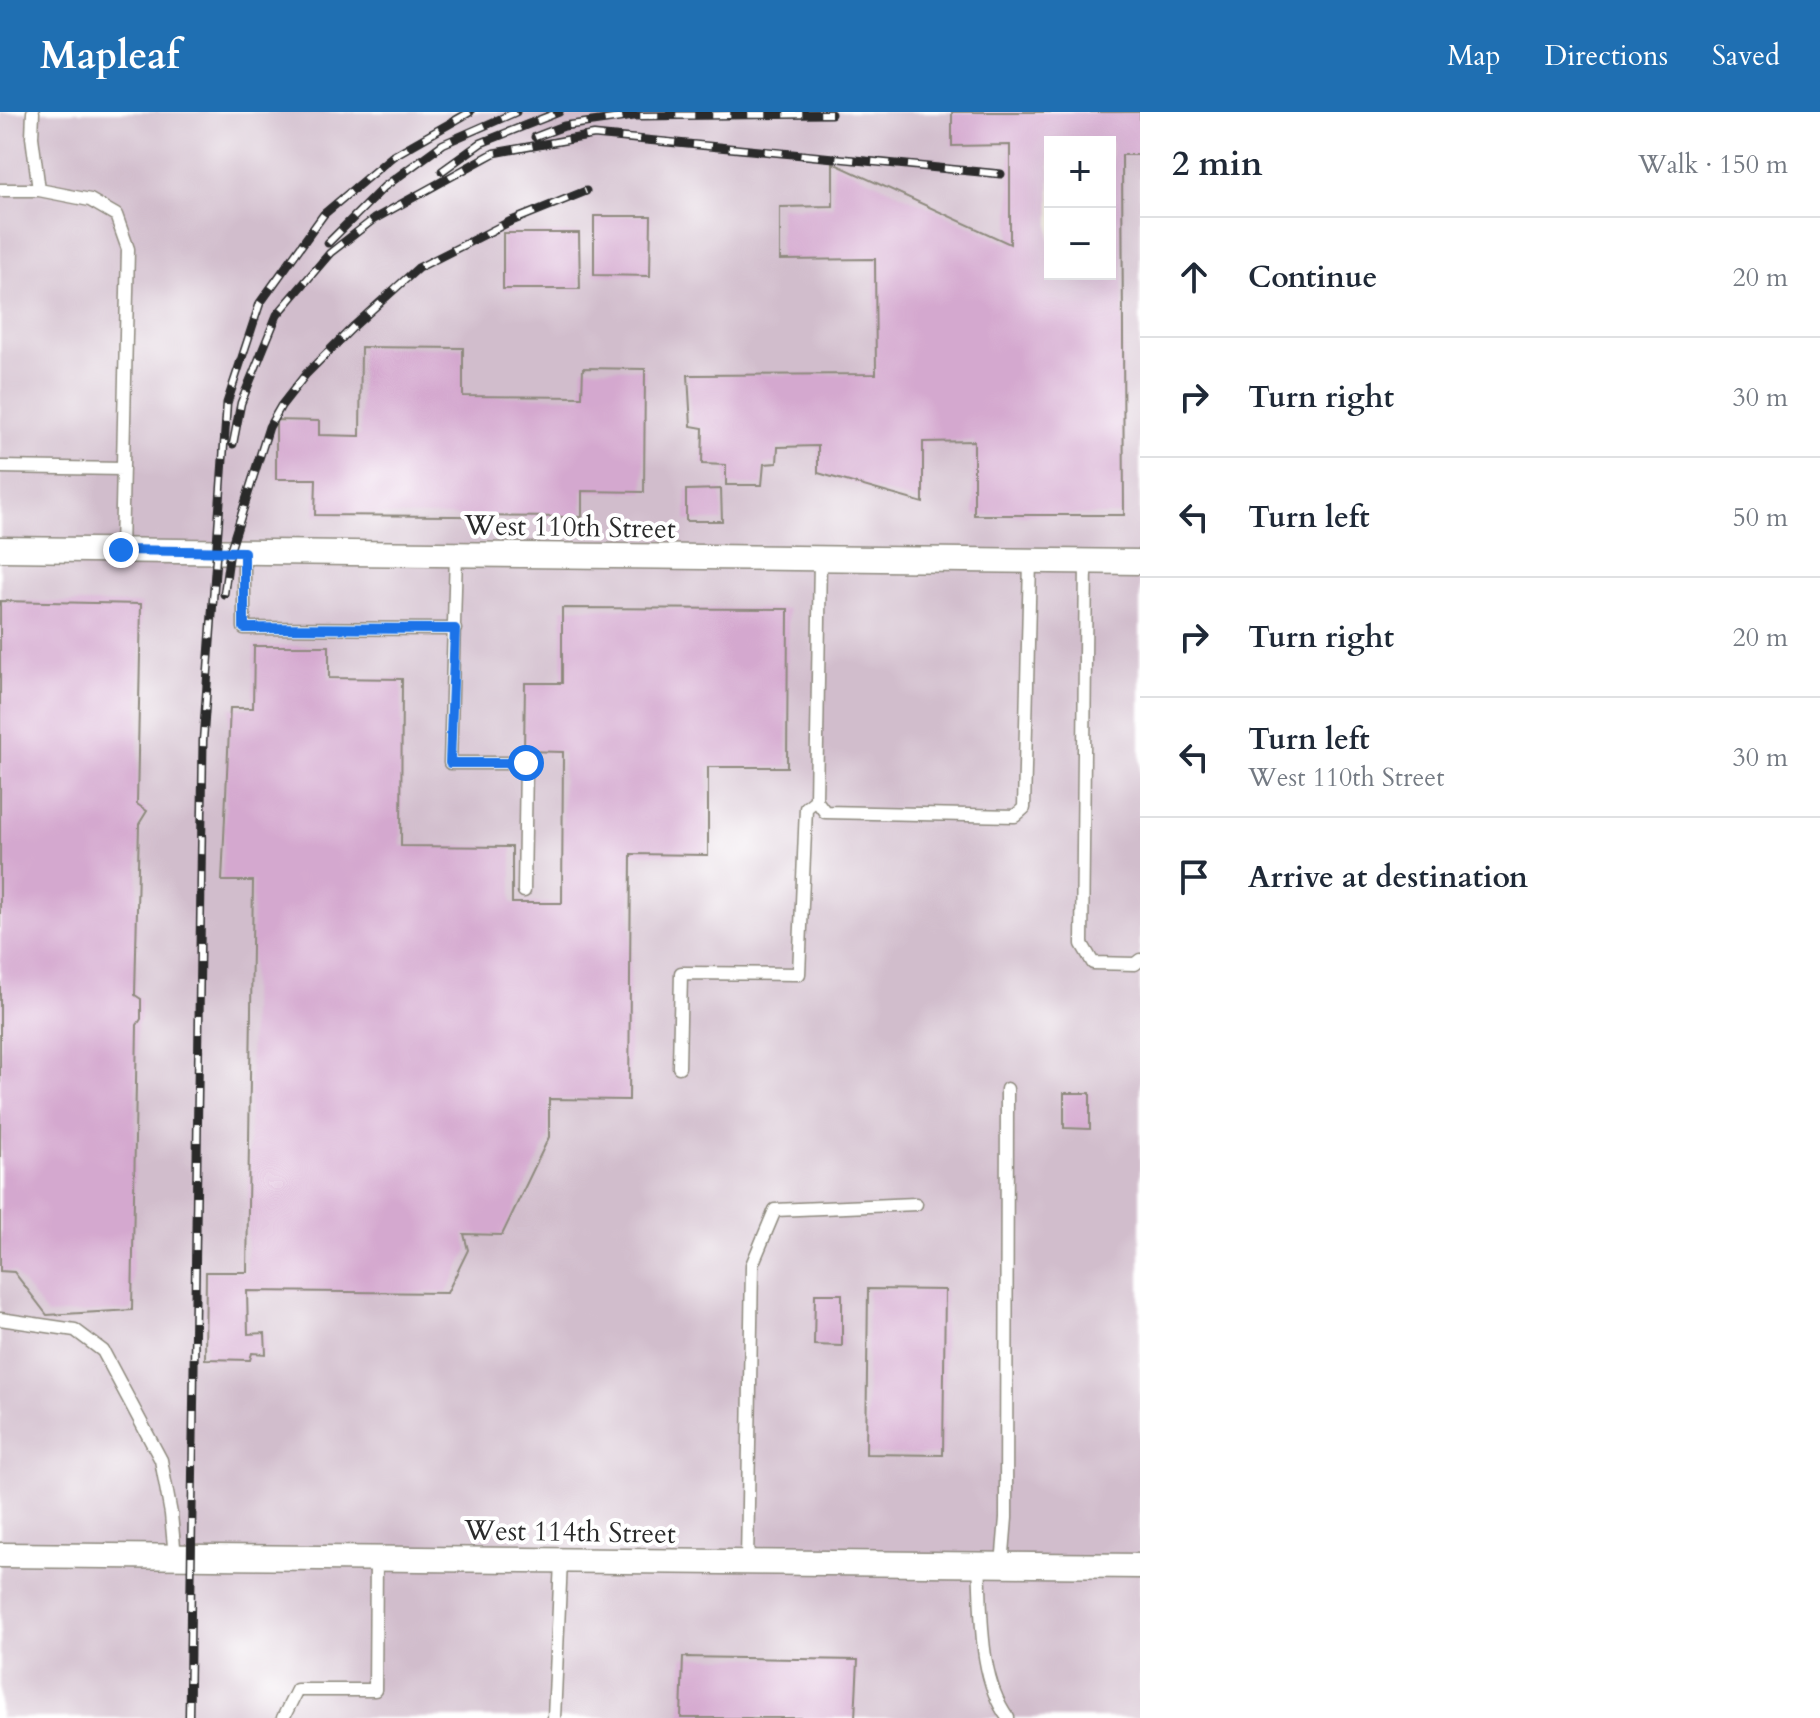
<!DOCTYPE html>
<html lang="en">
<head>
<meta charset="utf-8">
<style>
	body { margin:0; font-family:Cardo,serif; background:#f6f6f7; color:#1f2937 }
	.controls { position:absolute; right:24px; top:24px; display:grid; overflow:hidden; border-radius:0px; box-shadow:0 8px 32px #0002 }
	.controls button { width:72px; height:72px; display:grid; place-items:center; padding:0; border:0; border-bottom:2px solid #e0e1e3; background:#fff; color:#1f2937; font:40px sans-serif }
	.stop { position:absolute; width:24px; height:24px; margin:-18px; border:6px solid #1a73e8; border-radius:50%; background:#fff }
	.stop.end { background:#1a73e8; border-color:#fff; box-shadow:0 2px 8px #0008 }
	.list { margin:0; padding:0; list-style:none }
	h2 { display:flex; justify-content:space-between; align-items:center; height:104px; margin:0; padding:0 32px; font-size:34px }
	h2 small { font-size:26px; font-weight:400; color:#747a83 }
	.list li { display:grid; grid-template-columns:52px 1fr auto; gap:24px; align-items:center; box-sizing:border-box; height:120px; padding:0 32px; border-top:2px solid #e0e1e3 }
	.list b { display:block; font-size:30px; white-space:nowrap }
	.list p { margin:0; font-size:26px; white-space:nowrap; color:#747a83 }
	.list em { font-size:26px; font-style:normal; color:#747a83 }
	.icon { flex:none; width:44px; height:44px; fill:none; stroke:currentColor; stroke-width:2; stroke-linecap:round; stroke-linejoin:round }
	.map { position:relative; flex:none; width:1140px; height:1606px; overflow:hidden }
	header { display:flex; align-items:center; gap:48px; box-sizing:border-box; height:112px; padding:0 40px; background:#1f6fb2; color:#fff }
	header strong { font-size:38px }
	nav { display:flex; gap:44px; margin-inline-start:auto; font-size:28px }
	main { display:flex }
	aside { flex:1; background:#fff }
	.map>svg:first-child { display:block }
	.industrial { fill:#d1bdcc; fill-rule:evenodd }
	.building { fill:#d4a8cf; fill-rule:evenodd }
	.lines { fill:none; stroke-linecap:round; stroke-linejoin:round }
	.lane-casing { stroke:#8e8a7e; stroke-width:15 }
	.street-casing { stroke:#8e8a7e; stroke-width:27 }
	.lane { stroke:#fff; stroke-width:12 }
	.street { stroke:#fff; stroke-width:24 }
	.rail-casing { stroke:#2b2b2b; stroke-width:9 }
	.rail { stroke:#fff; stroke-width:6; stroke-dasharray:18; stroke-linecap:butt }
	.route { stroke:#1a73e8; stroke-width:10 }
	.labels { text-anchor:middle; stroke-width:8; stroke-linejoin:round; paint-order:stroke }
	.street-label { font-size:28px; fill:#2b2b2b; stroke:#fff }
</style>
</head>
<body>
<header>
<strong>Mapleaf</strong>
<nav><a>Map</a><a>Directions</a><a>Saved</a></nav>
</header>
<main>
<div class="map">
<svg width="1140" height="1606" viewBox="0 0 1140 1606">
	<rect width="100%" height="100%" fill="#fff"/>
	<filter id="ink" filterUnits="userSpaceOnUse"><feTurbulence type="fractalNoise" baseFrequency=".0125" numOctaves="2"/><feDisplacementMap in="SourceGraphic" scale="16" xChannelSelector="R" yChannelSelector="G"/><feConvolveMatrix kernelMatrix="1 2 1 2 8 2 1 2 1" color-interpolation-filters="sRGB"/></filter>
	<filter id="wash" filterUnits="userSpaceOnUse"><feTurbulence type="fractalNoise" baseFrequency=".006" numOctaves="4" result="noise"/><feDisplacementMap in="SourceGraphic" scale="32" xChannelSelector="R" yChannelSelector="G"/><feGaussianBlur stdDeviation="1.8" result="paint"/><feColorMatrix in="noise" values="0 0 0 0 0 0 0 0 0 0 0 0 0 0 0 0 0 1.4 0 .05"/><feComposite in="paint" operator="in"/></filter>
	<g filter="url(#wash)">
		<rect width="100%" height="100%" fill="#f1e9d2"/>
		<!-- industrial -->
		<path class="industrial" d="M0,0H1140V1606H0ZM1050,30H1110V162H1050Z"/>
		<g id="blocks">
			<!-- building -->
			<path class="building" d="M952,0H1140V43H1122L1124,403H974V329L923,330V391L818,361V334L778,335L777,351L764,352L762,373H726V353L702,352L703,316L691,314L688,263L876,262L875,147L780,148V95L833,94V51L1010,132V33L952,34ZM1050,30H1110V162H1050Z
				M594,104H651L650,164L594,163Z
				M503,121H579L580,177H503Z
				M361,235L463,236V284L582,285L583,256L645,257L644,380L582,379V405L315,403L316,367H276V308L319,309V323L360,324Z
				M721,377L722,409H686V378Z
				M0,489L141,492L137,692L147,699L139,712L135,883L141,887V907L137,913L132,1198L47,1203L14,1160L0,1159Z
				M562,496L788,497L787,655H708V743L631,742L629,988L549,987V1025L502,1123L464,1122L468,1138L447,1181L247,1179L248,1222L265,1221L266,1242L252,1241L250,1248L205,1247L206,1160H247L253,769H222L230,596H253L254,534H329V566L402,567L401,734L512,735V791H562L563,640L524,639L525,571H562Z
				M1064,981H1090V1017L1064,1016Z
				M868,1177L945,1178L943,1343L866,1342Z
				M815,1182H842V1234L814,1233Z
				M683,1545L858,1548L855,1606H681Z"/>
		</g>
	</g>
	<g filter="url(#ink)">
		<use href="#blocks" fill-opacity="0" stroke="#8e8a7e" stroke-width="2"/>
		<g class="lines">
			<!-- lane casing -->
			<g class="lane-casing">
				<path id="lane" d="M33,0L32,25L39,78
					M0,78H39L90,88L116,103L128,137L121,438
					M0,355L123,357
					M244,440V516L455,517
					M456,442L450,651H526L524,779
					M820,447L816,688L825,700L1015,704L1024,696L1030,449
					M1086,450L1082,832L1093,851L1135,852L1140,848
					M679,955L681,861L799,862L806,696L816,688
					M0,1207L75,1218L103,1239L161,1348L171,1402L175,1445
					M747,1451L752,1153L775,1098L916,1092
					M979,1453C982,1502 978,1565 1008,1606
					M1002,1453L1006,1406L1007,977
					M283,1606L297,1578H375L376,1447
					M554,1606L561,1449"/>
			</g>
			<!-- street casing -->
			<g class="street-casing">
				<path id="street" d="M0,437L1140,450
					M0,1443L1140,1454"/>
			</g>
			<!-- lane -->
			<use href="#lane" class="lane"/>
			<!-- street -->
			<use href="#street" class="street"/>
			<!-- rail casing -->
			<g class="rail-casing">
				<path id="rail" d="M535,25L564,14L634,4L831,2
					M442,59L481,31L559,0
					M328,131L384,75L443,32L516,0
					M233,332L241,291L277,203L330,141L374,107L494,41L594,23L1001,62
					M224,482L230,439L269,315L281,294L306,262L354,214L418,156L509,110L586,79
					M189,1606L203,629L227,291L260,191L324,102L393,44L470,0"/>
			</g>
			<!-- rail -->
			<use href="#rail" class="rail"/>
		</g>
	</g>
	<g class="lines" filter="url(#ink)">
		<!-- route -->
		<path class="route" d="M121,438L244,440V516L455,517L450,651H526"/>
	</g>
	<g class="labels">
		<!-- street labels -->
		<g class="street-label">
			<text transform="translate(570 414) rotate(1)" y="10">West 110th Street</text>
			<text transform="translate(570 1419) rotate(1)" y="10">West 114th Street</text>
		</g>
	</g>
</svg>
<div class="controls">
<button>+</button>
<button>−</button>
</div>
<div class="stop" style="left:526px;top:651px"></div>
<div class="stop end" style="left:121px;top:438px"></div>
</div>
<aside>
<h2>2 min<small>Walk · 150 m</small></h2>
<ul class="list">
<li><svg class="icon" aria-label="ahead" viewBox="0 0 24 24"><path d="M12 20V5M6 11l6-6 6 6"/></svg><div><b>Continue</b></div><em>20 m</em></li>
<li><svg class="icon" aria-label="right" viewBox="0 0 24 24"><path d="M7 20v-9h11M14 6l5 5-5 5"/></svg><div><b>Turn right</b></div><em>30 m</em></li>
<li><svg class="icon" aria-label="left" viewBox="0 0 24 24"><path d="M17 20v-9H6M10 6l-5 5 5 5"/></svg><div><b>Turn left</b></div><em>50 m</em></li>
<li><svg class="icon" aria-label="right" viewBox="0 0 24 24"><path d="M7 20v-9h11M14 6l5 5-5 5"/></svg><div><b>Turn right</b></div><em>20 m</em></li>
<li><svg class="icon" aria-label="left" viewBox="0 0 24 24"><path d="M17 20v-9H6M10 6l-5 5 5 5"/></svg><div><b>Turn left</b><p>West 110th Street</p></div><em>30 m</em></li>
<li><svg class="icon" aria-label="arrive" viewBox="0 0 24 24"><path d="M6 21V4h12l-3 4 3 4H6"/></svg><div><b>Arrive at destination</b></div></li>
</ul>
</aside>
</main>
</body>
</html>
